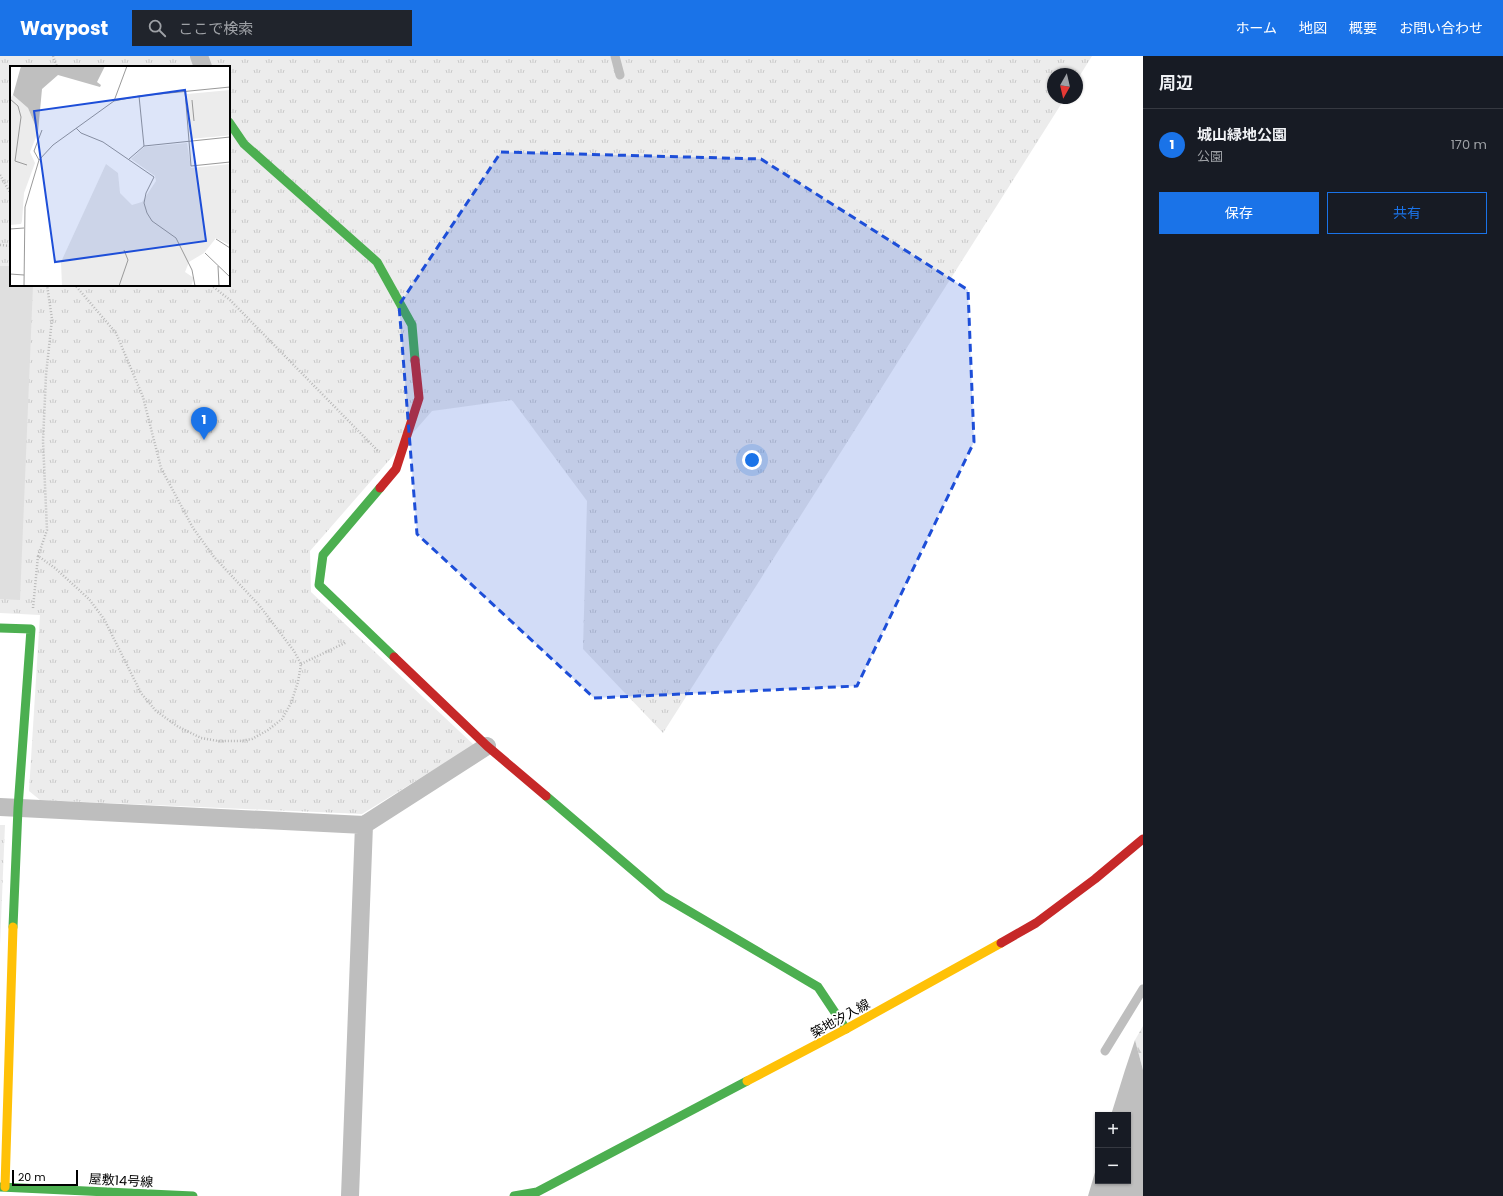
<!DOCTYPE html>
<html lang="ja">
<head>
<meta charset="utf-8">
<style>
	body { margin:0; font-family:Poppins,"Noto Sans JP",sans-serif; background:#20242c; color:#f1f3f6 }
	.controls { position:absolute; right:12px; bottom:12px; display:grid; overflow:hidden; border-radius:0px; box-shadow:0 1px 3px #0004 }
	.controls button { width:36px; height:36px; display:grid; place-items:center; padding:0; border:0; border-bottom:1px solid #363941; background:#171b24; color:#f1f3f6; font:20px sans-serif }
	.compass { position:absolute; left:1047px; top:12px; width:36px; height:36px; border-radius:50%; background:#171b24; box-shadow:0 1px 3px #0004; rotate:188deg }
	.scale { position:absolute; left:12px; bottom:10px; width:66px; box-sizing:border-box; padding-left:4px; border:2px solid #000; border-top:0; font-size:11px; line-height:14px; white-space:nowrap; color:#000; -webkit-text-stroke:3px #fff; paint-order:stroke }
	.you { position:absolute; left:752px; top:404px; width:14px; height:14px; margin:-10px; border:3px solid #fff; border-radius:50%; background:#1a73e8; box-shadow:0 0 0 6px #1a73e833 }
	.badge { display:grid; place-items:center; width:26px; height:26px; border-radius:50%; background:#1a73e8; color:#fff; font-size:13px; font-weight:700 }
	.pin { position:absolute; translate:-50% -33px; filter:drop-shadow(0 1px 2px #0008) }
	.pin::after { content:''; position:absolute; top:21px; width:14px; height:12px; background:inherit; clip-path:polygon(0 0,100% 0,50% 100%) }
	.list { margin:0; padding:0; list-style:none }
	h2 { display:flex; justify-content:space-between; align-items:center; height:52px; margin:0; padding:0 16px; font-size:17px }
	h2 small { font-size:13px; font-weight:400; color:#9ea1a6 }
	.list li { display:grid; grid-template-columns:26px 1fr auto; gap:12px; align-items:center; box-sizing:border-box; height:72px; padding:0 16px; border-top:1px solid #363941 }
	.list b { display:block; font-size:15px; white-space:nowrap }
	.list p { margin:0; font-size:13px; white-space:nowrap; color:#9ea1a6 }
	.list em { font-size:13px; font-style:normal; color:#9ea1a6 }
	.actions { display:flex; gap:8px; padding:12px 16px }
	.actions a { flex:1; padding:9px 0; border:1px solid #1a73e8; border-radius:0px; text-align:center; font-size:14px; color:#1a73e8 }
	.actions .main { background:#1a73e8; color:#fff }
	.icon { flex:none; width:22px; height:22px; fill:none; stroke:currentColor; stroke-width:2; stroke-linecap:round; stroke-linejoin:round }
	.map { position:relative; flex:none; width:1143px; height:1140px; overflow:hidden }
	header { display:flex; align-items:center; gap:24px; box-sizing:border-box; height:56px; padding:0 20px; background:#1a73e8; color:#fff }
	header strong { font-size:19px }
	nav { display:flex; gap:22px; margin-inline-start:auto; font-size:14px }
	.search { width:280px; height:36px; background:#20242c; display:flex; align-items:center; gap:10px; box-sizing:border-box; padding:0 14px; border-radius:0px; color:#9ea1a6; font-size:15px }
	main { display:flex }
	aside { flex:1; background:#171b24 }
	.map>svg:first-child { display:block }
	.grass { fill:url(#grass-tufts); fill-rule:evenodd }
	.forest { fill:url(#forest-firs) }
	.water { fill:#bfbfbf }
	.building { fill:#dfdfdf }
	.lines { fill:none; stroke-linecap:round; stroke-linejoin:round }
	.path { stroke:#b9b9b9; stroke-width:2.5; stroke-dasharray:1 2; stroke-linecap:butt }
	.lane { stroke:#bebebe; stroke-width:9 }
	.street { stroke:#bebebe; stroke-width:18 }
	.fast { stroke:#4caf50; stroke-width:9 }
	.slow { stroke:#ffc107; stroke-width:9 }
	.jam { stroke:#c62828; stroke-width:9 }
	.marked { fill:#1d4ed8; fill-opacity:0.2; stroke:#1d4ed8; stroke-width:3; stroke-dasharray:8 5; stroke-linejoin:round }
	.labels { text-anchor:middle; stroke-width:3.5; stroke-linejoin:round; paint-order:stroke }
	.street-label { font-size:13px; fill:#000; stroke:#fff }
	.inset-road { fill:none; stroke:#999; stroke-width:1 }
	.view { fill:#1d4ed8; fill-opacity:0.15; stroke:#1d4ed8; stroke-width:2 }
	.inset-edge { fill:none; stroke:#000; stroke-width:2 }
</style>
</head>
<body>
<header>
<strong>Waypost</strong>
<div class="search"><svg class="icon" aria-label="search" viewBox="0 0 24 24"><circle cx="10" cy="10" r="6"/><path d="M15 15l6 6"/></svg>ここで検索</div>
<nav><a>ホーム</a><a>地図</a><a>概要</a><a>お問い合わせ</a></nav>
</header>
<main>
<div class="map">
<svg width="1143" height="1140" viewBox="0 0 1143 1140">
	<defs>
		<pattern id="grass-tufts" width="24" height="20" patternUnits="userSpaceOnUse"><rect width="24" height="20" fill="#ececec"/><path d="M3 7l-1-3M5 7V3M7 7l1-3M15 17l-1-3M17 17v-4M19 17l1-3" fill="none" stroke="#c9c9c9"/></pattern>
		<pattern id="forest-firs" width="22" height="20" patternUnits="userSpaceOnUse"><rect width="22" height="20" fill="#ececec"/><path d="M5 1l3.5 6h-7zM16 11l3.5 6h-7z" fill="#c9c9c9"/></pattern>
	</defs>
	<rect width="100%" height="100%" fill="#fff"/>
	<!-- grass -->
	<path class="grass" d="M0,0H1092L1077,24V18H1053V42H1065L663,677L583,593L587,445L512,344L432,355L310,495L311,536L474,689L362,758L40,744L29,735L40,559L0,557ZM11,11H229V229H11Z
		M0,769H5L0,889Z"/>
	<!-- forest -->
	<path class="forest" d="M1143,970V1014L1135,984Z"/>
	<!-- water -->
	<path class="water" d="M1135,984L1143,1014V1140H1088L1098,1106V1125H1128V1059H1111L1125,1014Z"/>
	<!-- building -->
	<path class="building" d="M0,210H11V229H33L20,544L0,543Z"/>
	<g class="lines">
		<!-- path -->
		<path class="path" d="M53,0L57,11
			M0,119L11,138
			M0,189L11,190
			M211,229L230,244L379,396
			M38,500L47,474L43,385L46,319L52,263L47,229
			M33,552L38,500L55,512L89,543L104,563L141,637L156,655L177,670L201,682L218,685H240L252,683L268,674L282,663L291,647L298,626L301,608L294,595L259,549L214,501L193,472L161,412L143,341L116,277L75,229
			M301,608L347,586"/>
		<!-- lane -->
		<path class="lane" d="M615,0L620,19
			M1105,995L1143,933"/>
		<!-- street -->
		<path class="street" d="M199,0L203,11
			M0,751L364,769L487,690
			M350,1140L364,769"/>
		<!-- fast -->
		<path class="fast" d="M229,66L244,88L377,206L412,269L415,304
			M380,432L323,499L319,529L394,601
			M0,572L31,573L18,752L13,871
			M546,740L663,840L818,931L846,973
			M0,1131L193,1140
			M514,1140L537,1136L747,1025"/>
		<!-- slow -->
		<path class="slow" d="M747,1025L846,973L1001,887
			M5,1131L13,871"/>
		<!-- jam -->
		<path class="jam" d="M380,432L396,413L419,342L415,304
			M394,601L487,690L546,740
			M1001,887L1036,867L1095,823L1143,783"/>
	</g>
	<!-- marked area -->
	<path class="marked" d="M501,96L761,103L968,234L974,386L857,630L594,642L417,478L399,249Z"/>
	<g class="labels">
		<!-- street labels -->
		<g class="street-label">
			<text transform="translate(840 962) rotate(-29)" y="5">築地汐入線</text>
			<text transform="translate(121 1124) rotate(3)" y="5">屋敷14号線</text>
		</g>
	</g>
	<!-- overview -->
	<g transform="translate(10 10)">
		<rect width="220" height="220" fill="#fff"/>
		<path d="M220,24V69L181,73L177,28ZM177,77L181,102L220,98V179L206,172L194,187L179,196L175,206L184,212L181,220H52L51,196L96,98L108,107L110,127L122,139L132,136L146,115L145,110L121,93L134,81Z" fill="#ececec"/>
		<path d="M3,29L18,42L28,66L20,86L25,97L14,127L12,155L11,158L0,159V32Z" fill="#ececec"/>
		<path d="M220,26V69L201,71L197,31L200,28Z" fill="#ececec"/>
		<path d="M11,0H95L87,16L91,19L90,21L48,9L32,23L28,66L18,42L3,29Z" fill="#bfbfbf"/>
		<path class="inset-road" d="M175,25L181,100L220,96M129,30L134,80M0,33L8,40L11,51L5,95L17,99M182,34L184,55M104,35L129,30L220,21M66,62L71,67L93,76L144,111L136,127L134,137L137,147L142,155L166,172L182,204L185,220M119,93L134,80L220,71M29,94L24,85L32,64M0,163L14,162M206,173L220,182M195,187L220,211M208,200L209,220M0,208L14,209M14,220L15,141L29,94L43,79L104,35L117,0M109,220L118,194L114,184"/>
		<path class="view" d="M175,24L196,175L45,196L24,45Z"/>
		<rect width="220" height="220" class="inset-edge"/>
	</g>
</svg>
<div class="controls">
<button>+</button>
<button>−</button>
</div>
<svg class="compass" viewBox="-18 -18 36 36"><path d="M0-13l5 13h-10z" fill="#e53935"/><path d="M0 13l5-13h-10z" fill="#9ea1a6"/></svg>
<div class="scale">20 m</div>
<div class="you"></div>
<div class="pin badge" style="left:204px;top:384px">1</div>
</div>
<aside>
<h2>周辺<small></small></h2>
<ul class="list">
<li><span class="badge">1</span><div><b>城山緑地公園</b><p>公園</p></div><em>170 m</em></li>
</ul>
<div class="actions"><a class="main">保存</a><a>共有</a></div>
</aside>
</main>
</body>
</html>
